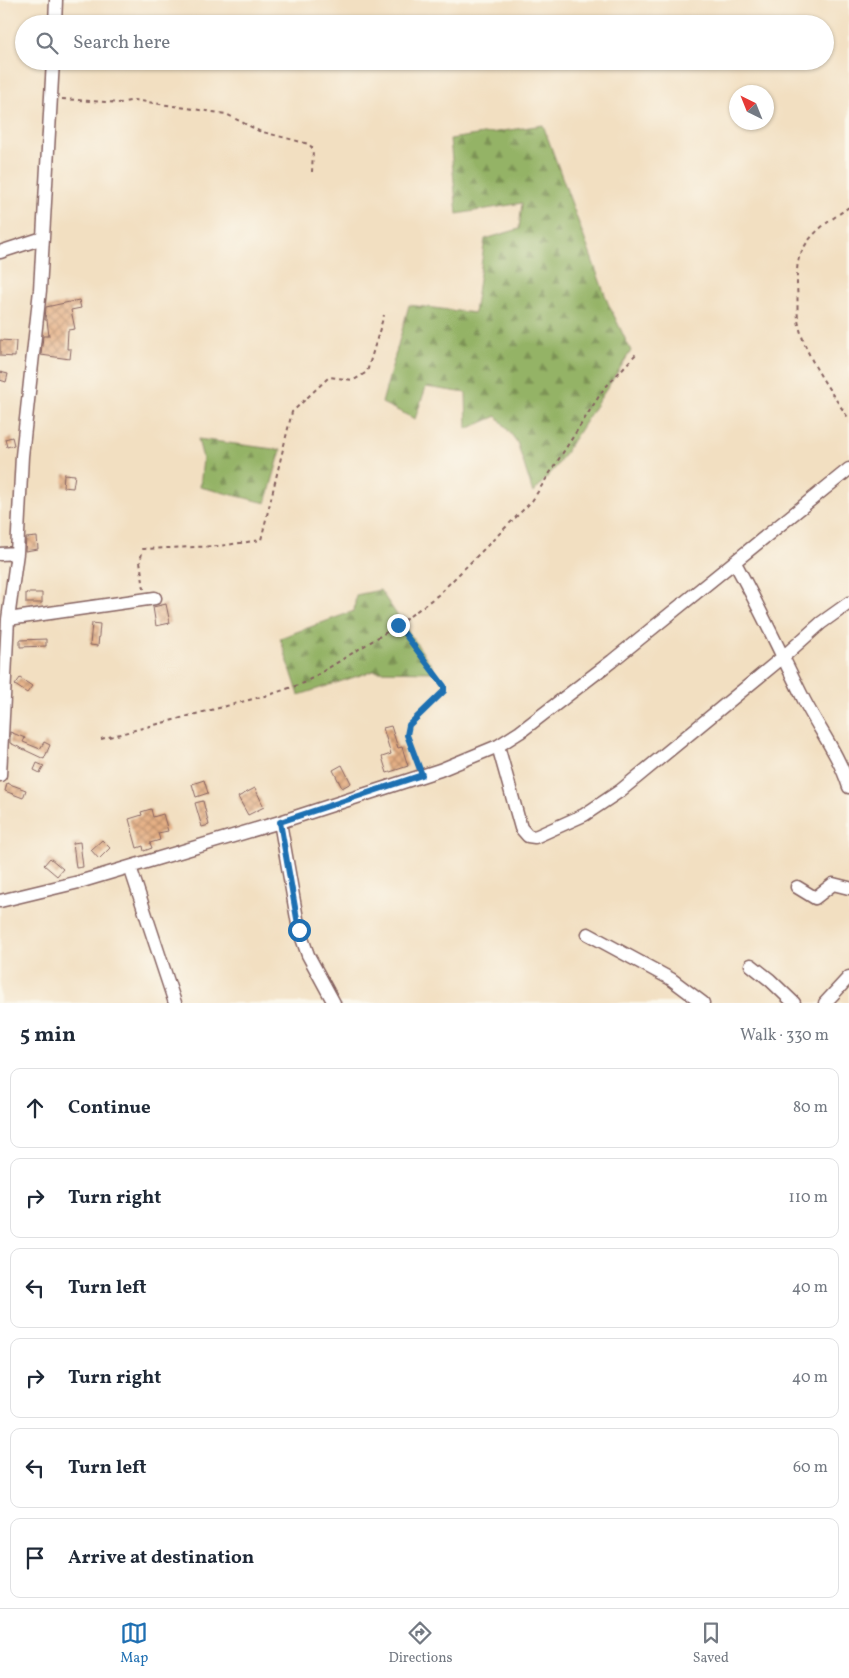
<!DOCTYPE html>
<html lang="en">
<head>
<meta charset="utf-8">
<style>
	body { margin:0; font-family:Vollkorn,serif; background:#f6f6f7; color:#1f2937 }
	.compass { position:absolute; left:729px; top:85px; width:45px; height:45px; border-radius:50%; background:#fff; box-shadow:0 1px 4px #0004; rotate:317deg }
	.stop { position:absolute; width:15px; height:15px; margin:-11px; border:4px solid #1f6fb2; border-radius:50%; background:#fff }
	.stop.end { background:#1f6fb2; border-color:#fff; box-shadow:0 1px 5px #0008 }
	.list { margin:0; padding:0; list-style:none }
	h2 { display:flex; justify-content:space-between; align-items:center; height:65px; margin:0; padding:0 20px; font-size:21px }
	h2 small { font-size:16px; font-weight:400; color:#747a83 }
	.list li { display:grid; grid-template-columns:32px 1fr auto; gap:15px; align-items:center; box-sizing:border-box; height:80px; margin:0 10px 10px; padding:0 10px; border:1px solid #e0e1e3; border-radius:10px }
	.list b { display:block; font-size:19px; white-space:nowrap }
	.list em { font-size:16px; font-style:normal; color:#747a83 }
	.icon { flex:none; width:28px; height:28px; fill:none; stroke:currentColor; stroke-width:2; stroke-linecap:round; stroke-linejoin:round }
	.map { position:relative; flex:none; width:849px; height:1003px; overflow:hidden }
	.search { position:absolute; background:#fff; box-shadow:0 1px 4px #0004; left:15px; right:15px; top:15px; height:55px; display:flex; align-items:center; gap:12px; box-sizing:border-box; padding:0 18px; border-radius:28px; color:#747a83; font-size:19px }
	.sheet { height:605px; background:#fff }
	nav { display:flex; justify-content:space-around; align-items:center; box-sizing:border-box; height:70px; border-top:1px solid #e0e1e3; background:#fff; font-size:14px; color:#747a83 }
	nav a { display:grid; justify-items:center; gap:2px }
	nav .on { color:#1f6fb2 }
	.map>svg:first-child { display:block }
	.forest { fill:url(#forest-firs); stroke:#6f6948 }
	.building { fill:url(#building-cross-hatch) }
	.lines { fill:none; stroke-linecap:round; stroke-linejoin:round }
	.minor-casing { stroke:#856260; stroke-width:15 }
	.path { stroke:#856260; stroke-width:2; stroke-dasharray:4 4; stroke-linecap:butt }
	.minor { stroke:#fff; stroke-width:12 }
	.route { stroke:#1f6fb2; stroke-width:6 }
</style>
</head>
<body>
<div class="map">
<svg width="849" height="1003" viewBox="0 0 849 1003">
	<defs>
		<pattern id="forest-firs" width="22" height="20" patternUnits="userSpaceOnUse" patternTransform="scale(1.25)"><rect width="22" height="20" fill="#94b366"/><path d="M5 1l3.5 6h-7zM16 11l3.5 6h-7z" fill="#7b9154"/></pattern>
		<pattern id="building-cross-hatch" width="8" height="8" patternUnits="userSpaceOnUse" patternTransform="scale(1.25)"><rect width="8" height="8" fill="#e4af84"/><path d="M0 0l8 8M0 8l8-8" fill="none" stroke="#bb8e6c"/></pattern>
	</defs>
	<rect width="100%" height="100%" fill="#fbf7ec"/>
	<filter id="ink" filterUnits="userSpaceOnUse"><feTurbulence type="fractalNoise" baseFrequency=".02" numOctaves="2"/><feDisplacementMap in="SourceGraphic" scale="10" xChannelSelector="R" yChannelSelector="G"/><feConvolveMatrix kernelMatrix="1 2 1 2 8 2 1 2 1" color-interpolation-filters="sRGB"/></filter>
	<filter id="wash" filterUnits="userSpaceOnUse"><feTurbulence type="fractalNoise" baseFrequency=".0096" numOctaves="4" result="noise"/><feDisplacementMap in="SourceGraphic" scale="20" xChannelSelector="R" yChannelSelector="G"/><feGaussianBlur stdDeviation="1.12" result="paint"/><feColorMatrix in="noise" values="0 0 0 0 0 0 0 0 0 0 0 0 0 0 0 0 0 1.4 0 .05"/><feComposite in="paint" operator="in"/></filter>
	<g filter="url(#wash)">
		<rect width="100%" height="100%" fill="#f2dfc1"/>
		<!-- forest -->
		<path class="forest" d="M543,125L608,303L631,351L556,467L533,493L517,442L497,416L467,429L466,393L426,387L415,419L382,403L409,305L474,313L485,239L519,229L522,203L457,214L450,139Z
			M198,439L281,450L266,503L200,487L203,459Z
			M380,590L436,672L373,671L299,695L280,638L354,611L356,595Z"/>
		<g id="blocks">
			<!-- building -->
			<path class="building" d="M79,300L81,308L71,310L75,329L68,330L67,349H71L70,359L41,355L43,336H49L47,320H45L46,307Z
				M0,340L16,341L15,357L0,356Z
				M0,372L8,374L6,382L0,380Z
				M12,437L14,445L7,447L5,439Z
				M64,474L75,475L73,488L63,487Z
				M37,537L38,549L25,551L26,538Z
				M26,593H42V603H26Z
				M166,604L170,623L156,626L153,607Z
				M92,623L100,624L98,646L90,645Z
				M46,639V646L20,647V640Z
				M20,678L32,686L27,693L15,685Z
				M391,726L398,748L402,747L408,766L387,773L382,757L391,754L383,728Z
				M10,732L25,738L23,742L40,749L44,742L50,745L44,759L10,743Z
				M37,763L44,766L40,773L34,770Z
				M342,765L351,783L342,788L333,770Z
				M204,780L208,793L196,797L192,784Z
				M7,783L26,790L23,798L5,791Z
				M255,788L264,807L248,815L238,797Z
				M203,801L209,825L202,827L195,803Z
				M151,809L153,817L163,814L168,831L158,833L160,840L150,843L152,848L144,851L143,846L137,848L129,819L142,815L141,812Z
				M102,840L110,848L99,859L91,850Z
				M80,842L83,867L76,868L73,843Z
				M50,858L63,869L57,876L44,865Z"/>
		</g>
	</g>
	<g filter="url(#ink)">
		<use href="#blocks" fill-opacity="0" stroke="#856260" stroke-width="1"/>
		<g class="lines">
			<!-- minor casing -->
			<g class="minor-casing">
				<path id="minor" d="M55,24L56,0
					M0,252L43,238
					M0,554L17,553
					M735,563C760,608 781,654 804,700C819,729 839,755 849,787
					M8,619L155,598
					M498,746L521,828L528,836L535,837L584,815L620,791L783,657L821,623L849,603
					M0,775L8,619L17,553L22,456L40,290L53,61
					M280,822L299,930L308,955L334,1003
					M130,867L175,1003
					M797,887L815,898L833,884L849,888
					M0,901L79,882L280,822L440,770L498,746L520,732L612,661L849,469
					M588,934L671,979L703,1003
					M751,965L770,980L794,1003
					M825,1003L849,977"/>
			</g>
			<!-- path -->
			<path class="path" d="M62,99L120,103L134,100L226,114L259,131L309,144L313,149L312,172
				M849,207C831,220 812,231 802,251C796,261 797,274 797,285C798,297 797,309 798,320C804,356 829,389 849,419
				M144,589L140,561L143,549L219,546L261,540L292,412L329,377L354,380L367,372L384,315
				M399,626L444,686V691L409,725L407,735L418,766
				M101,739L272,694L304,683L398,625L438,595L532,501L603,390L636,354"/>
			<!-- minor -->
			<use href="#minor" class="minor"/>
		</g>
	</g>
	<g class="lines" filter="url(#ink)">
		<!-- route -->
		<path class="route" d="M299,930L280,822L422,775L407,735L409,725L444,691V686L398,625"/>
	</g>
</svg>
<svg class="compass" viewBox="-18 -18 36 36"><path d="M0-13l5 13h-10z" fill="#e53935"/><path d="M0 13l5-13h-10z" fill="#747a83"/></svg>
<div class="stop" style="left:299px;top:930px"></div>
<div class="stop end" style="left:398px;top:625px"></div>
<div class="search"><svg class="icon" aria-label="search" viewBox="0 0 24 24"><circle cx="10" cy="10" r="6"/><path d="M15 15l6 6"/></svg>Search here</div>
</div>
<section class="sheet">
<h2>5 min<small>Walk · 330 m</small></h2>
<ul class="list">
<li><svg class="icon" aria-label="ahead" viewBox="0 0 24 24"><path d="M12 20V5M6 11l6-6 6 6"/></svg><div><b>Continue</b></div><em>80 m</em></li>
<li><svg class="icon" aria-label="right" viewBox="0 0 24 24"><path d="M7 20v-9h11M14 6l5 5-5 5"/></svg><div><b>Turn right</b></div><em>110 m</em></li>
<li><svg class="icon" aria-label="left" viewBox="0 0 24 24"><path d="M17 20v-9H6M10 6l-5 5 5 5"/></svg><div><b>Turn left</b></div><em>40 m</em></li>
<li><svg class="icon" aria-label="right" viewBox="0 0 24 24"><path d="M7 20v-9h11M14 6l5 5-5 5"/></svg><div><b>Turn right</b></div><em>40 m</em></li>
<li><svg class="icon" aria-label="left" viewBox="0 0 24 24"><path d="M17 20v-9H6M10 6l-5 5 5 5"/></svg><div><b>Turn left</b></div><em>60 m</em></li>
<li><svg class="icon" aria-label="arrive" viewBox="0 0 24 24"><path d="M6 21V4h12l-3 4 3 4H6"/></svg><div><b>Arrive at destination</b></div></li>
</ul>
</section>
<nav>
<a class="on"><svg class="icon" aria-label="map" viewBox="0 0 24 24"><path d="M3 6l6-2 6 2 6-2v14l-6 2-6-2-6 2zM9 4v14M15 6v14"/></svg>Map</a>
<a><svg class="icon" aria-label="directions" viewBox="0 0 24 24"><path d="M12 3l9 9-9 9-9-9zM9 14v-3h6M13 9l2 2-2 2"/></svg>Directions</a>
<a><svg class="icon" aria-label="saved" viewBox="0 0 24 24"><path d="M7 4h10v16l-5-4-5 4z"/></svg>Saved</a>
</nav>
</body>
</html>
